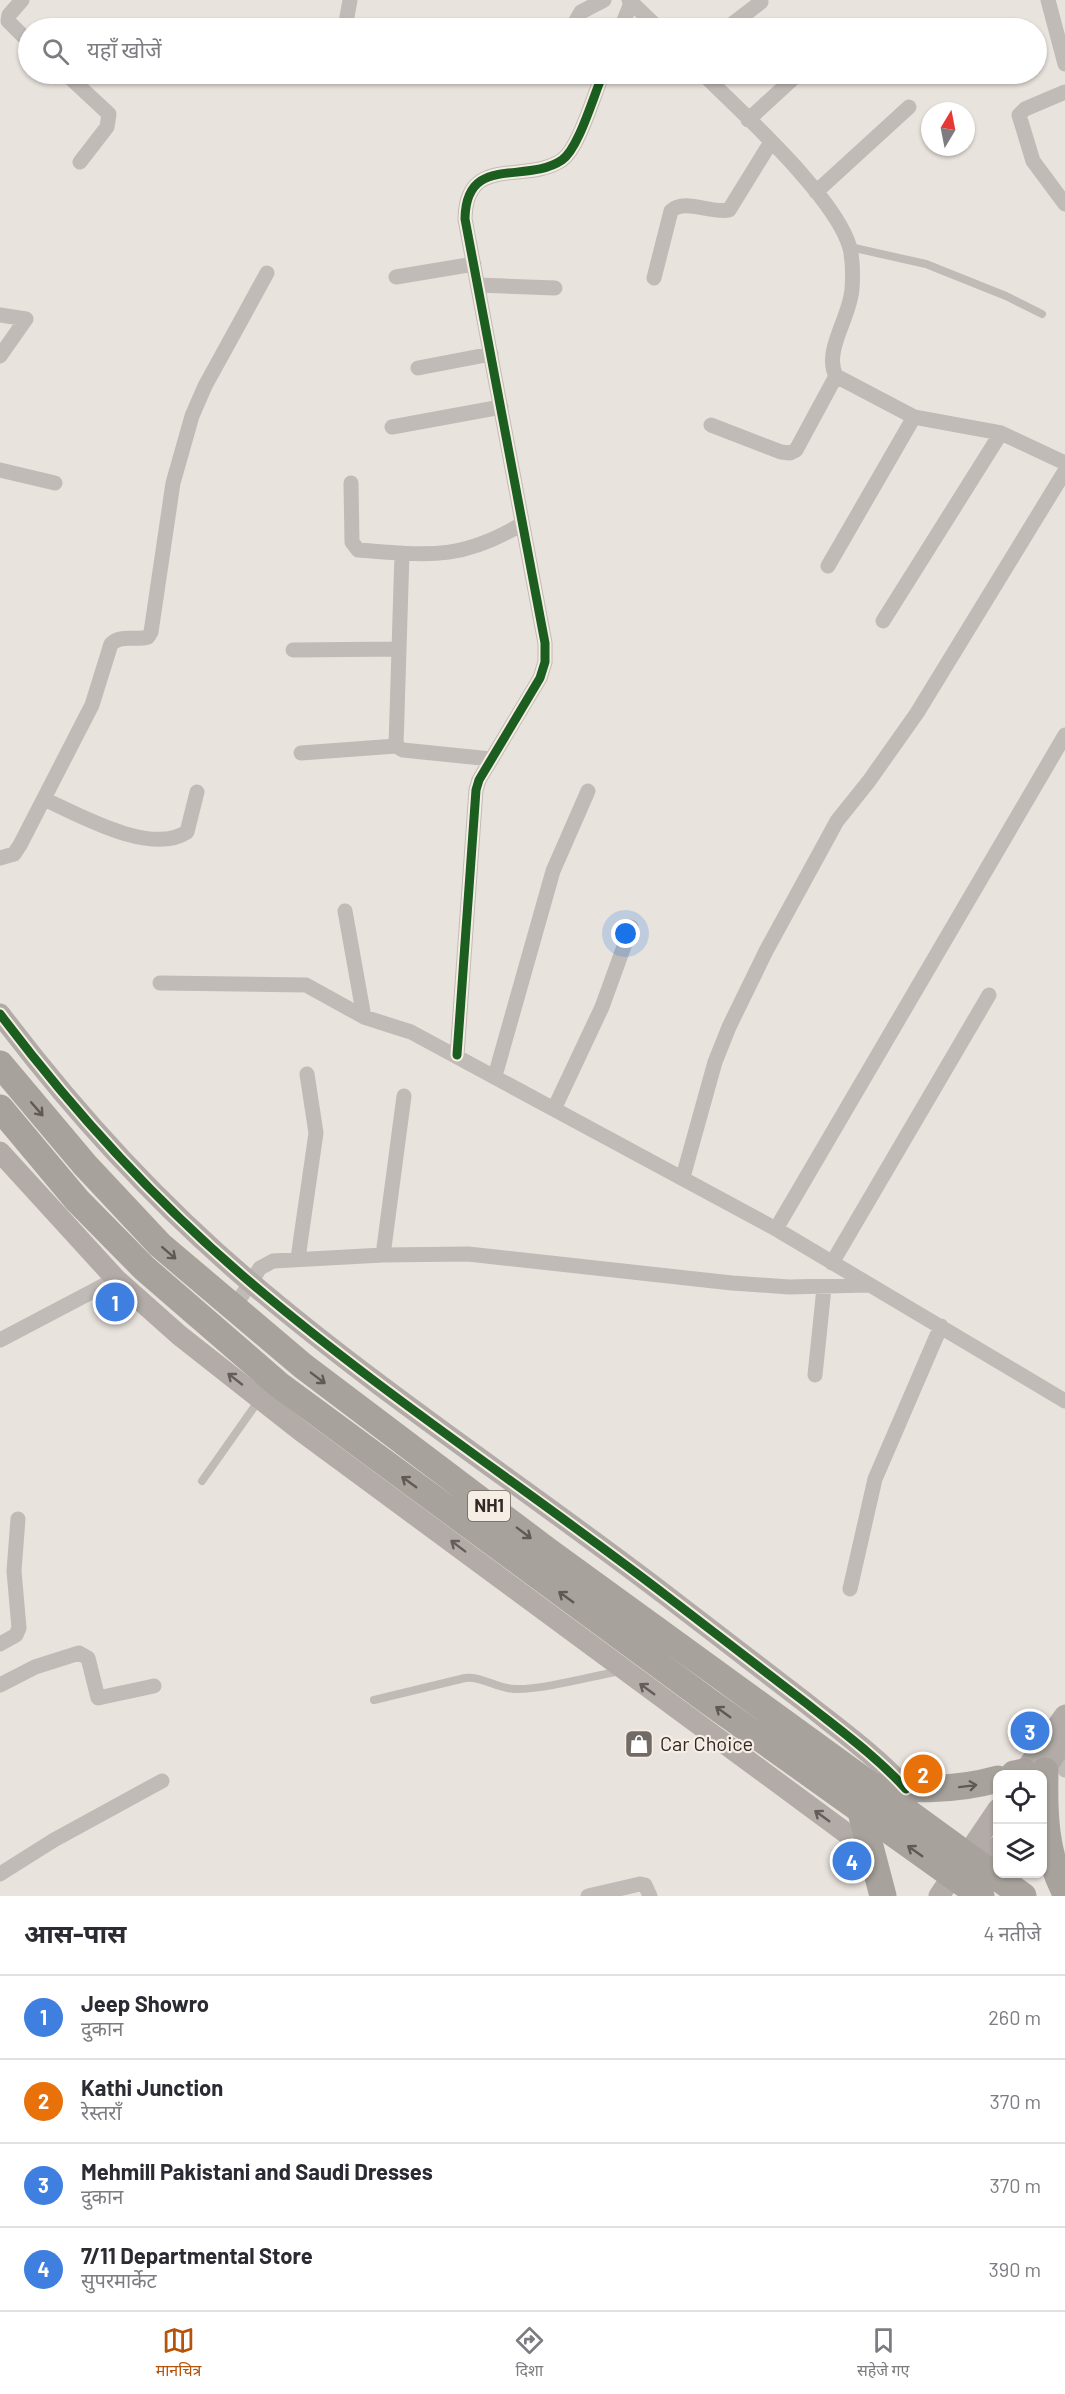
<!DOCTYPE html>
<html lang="hi">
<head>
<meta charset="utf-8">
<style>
	body { margin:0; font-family:Barlow,"Noto Sans Devanagari",sans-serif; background:#f2f2f3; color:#2b2b33 }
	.controls { position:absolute; right:18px; bottom:18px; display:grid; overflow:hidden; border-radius:12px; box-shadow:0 2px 4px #0004 }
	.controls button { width:54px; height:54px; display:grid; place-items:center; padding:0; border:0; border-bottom:2px solid #e1e1e2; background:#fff; color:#2b2b33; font:30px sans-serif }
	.compass { position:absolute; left:921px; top:102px; width:54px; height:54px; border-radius:50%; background:#fff; box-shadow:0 2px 4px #0004; rotate:10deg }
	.you { position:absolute; left:626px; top:934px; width:21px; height:21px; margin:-15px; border:4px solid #fff; border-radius:50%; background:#1a73e8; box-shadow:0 0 0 9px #1a73e833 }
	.badge { display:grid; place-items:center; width:39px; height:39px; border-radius:50%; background:#b45309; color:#fff; font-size:20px; font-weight:700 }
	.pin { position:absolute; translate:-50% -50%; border:3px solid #fff; box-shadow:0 2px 6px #0006 }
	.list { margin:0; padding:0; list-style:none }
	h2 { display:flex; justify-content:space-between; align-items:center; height:78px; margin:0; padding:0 24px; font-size:26px }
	h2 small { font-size:20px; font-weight:400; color:#7c7c81 }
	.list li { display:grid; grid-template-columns:39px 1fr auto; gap:18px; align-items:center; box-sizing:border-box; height:84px; padding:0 24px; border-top:2px solid #e1e1e2 }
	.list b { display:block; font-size:22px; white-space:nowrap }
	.list p { margin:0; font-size:20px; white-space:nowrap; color:#7c7c81 }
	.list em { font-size:20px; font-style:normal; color:#7c7c81 }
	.icon { flex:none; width:33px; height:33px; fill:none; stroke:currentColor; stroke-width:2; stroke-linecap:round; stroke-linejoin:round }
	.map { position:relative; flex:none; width:1065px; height:1896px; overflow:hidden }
	.search { position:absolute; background:#fff; box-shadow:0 2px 4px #0004; left:18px; right:18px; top:18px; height:66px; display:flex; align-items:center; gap:15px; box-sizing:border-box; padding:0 21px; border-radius:33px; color:#7c7c81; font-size:22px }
	.sheet { height:414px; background:#fff }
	nav { display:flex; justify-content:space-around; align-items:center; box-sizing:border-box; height:84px; border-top:2px solid #e1e1e2; background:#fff; font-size:16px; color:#7c7c81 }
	nav a { display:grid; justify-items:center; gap:3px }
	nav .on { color:#b45309 }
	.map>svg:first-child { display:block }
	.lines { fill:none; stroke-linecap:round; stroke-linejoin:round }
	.lane { stroke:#c1bbb7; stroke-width:8 }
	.street { stroke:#c1bbb7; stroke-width:15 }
	.secondary { stroke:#b2aba7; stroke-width:21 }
	.highway { stroke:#a8a29c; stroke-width:27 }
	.cycleway-casing { stroke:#f6ede4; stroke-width:13 }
	.cycleway { stroke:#1b5e20; stroke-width:9 }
	.oneway { stroke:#615955 }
	.oneway2 { stroke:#655d5a }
	.labels { text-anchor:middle; stroke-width:4.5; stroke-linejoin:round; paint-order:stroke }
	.shield { fill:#f6ede4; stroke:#6c645f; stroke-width:1.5 }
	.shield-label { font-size:18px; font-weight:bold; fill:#312926 }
	.poi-label { font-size:20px; fill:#312926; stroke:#f6ede4; text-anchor:start }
</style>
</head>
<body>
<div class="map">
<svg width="1065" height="1896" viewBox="0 0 1065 1896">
	<rect width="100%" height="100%" fill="#e9e3dd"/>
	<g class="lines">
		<!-- lane -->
		<path class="lane" d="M850,247L926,264L1006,296L1042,314
			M202,1481L259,1400
			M374,1700L465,1678C483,1676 497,1689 515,1689C543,1690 592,1676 621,1671"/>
		<!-- street -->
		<path class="street" d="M22,0L9,15L8,21L28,41
			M629,0L658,28
			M1048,0L1065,64
			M345,28L350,0
			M554,28L574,24L581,12L604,0
			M621,28L631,3
			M727,28L761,2
			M66,74L109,114L107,127L80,162
			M703,74C742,113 836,197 850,248C853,262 853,276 852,289C850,318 823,351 836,376L914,417L1001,433L1065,463
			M1065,92L1025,109L1019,115L1033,161L1065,204
			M748,120L798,74
			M816,192L909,107
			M396,277L474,264
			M654,278L671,211C684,198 712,214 729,210L771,142
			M478,285L555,288
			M0,315L26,319L0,356
			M418,368L491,354
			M711,425L781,452L790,453L796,450L836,376
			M392,427L501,407
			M0,470L55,483
			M351,483L352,542L358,550C428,555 460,561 522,524
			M402,553L396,746L403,750L491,759
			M828,566L914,417
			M883,621L1001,433
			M293,650L398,649
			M301,753L396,746
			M44,799C79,815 151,856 187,832L197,792
			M0,858L14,854L20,845L92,705L111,644C121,634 135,641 148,637L151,632L173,483L192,416L205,386L267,273
			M345,911L364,1017
			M160,983L306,985L364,1017L411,1032L776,1229L1065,1401
			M457,1055L476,790L479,780L540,678L545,662V643L465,219C466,153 525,185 562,160C579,148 594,94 603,74
			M495,1076L553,871L588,791
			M554,1109L602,1007L631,927
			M683,1177L715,1062L729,1027L766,951L837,821L869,781L917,713L1065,471
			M776,1229L1065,735
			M383,1255L404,1096
			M298,1258L316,1133L307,1074
			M832,1263L989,995
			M233,1309L260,1268L273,1261L383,1255L468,1254L732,1283L789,1287L868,1285
			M0,1340L116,1279
			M815,1375L824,1288
			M850,1589L875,1479L941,1326
			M0,1644L16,1635L19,1628L14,1571L18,1519
			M0,1685L35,1667L79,1653L88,1658L98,1698L154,1686
			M1061,1747L1065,1770
			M0,1874L54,1840L162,1781
			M588,1896L640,1884L645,1885L650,1896"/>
		<!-- secondary -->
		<path class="secondary" d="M0,1014C74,1112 157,1203 250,1282C383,1395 530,1491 668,1597C714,1632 760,1668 806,1703C841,1731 876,1756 906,1789
			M0,1152L116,1279L179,1335L301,1431L869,1850
			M1022,1774L1065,1715
			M1042,1774L1065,1740
			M976,1878L998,1846
			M939,1896L998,1809"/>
		<!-- highway -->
		<path class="highway" d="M0,1064L85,1165L160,1245L303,1366L548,1551L1023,1896
			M0,1108L77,1200L144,1268L278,1384L708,1701L981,1896
			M1045,1771C1044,1814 1045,1853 1065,1892
			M1014,1774L1024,1772
			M869,1786C913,1790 955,1791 998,1779
			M861,1812L883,1896"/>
		<!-- cycleway casing -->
		<g class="cycleway-casing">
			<path id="cycleway" d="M0,1014C74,1112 157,1203 250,1282C383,1395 530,1491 668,1597C714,1632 760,1668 806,1703C841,1731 876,1756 906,1789
				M457,1055L476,790L479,780L540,678L545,662V643L465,219C466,153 525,185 562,160C579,148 594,94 603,74"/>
		</g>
		<!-- cycleway -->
		<use href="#cycleway" class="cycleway"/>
	</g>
	<!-- one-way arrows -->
	<defs><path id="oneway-shaft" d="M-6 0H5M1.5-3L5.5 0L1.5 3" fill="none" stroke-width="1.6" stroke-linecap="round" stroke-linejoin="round" transform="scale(1.5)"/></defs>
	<g class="oneway">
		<use href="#oneway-shaft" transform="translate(37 1109) rotate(49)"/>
		<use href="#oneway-shaft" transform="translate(169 1253) rotate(41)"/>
		<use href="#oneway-shaft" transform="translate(318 1378) rotate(37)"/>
		<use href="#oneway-shaft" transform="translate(409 1482) rotate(-144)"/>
		<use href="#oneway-shaft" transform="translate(524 1533) rotate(37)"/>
		<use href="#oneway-shaft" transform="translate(566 1597) rotate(-144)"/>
		<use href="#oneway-shaft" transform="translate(723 1712) rotate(-144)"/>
		<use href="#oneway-shaft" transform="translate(968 1786) rotate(-7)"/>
		<use href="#oneway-shaft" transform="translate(915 1851) rotate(-145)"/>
	</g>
	<g class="oneway2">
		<use href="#oneway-shaft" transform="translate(235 1379) rotate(-142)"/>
		<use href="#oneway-shaft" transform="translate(458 1546) rotate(-143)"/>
		<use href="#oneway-shaft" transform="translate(647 1689) rotate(-144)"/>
		<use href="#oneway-shaft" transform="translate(822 1816) rotate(-144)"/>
	</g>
	<!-- icons -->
	<defs>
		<g id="shop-square" transform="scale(1.5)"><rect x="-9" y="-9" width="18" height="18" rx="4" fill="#716a66" stroke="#f6ede4"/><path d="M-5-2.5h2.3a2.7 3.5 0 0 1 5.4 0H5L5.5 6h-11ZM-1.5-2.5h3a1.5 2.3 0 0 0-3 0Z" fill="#fff"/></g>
	</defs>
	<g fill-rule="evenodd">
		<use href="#shop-square" x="639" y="1744"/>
	</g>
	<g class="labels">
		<!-- shield labels -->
		<rect class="shield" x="468" y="1491" width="42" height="30" rx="4.5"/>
		<g class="shield-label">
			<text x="489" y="1512">NH1</text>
		</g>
		<!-- poi labels -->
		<g class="poi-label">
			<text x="660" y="1751">Car Choice</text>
		</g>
	</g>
</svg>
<div class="controls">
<button><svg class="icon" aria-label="locate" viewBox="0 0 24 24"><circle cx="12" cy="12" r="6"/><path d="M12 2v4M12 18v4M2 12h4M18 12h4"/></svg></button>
<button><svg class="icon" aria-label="layers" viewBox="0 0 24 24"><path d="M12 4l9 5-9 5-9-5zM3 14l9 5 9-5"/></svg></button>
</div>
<svg class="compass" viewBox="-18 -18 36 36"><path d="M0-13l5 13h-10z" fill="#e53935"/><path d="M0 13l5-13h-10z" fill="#7c7c81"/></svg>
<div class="you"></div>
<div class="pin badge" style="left:115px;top:1302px;background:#3f7fe0">1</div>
<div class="pin badge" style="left:923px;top:1774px;background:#e8710a">2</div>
<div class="pin badge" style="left:1030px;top:1731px;background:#3f7fe0">3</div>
<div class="pin badge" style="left:852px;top:1861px;background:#3f7fe0">4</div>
<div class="search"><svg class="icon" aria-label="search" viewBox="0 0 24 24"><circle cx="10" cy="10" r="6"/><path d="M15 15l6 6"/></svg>यहाँ खोजें</div>
</div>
<section class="sheet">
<h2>आस-पास<small>4 नतीजे</small></h2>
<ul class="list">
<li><span class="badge" style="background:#3f7fe0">1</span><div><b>Jeep Showro</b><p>दुकान</p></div><em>260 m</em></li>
<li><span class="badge" style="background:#e8710a">2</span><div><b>Kathi Junction</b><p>रेस्तराँ</p></div><em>370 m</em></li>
<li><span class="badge" style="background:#3f7fe0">3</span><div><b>Mehmill Pakistani and Saudi Dresses</b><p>दुकान</p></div><em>370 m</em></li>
<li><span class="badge" style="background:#3f7fe0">4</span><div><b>7/11 Departmental Store</b><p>सुपरमार्केट</p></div><em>390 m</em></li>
</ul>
</section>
<nav>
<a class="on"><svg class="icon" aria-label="map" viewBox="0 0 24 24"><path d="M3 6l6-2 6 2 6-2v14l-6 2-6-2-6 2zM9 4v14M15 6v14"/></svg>मानचित्र</a>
<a><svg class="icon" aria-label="directions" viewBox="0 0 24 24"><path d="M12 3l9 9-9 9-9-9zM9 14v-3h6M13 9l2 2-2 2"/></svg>दिशा</a>
<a><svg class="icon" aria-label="saved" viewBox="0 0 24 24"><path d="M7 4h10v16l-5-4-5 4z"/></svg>सहेजे गए</a>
</nav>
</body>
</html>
